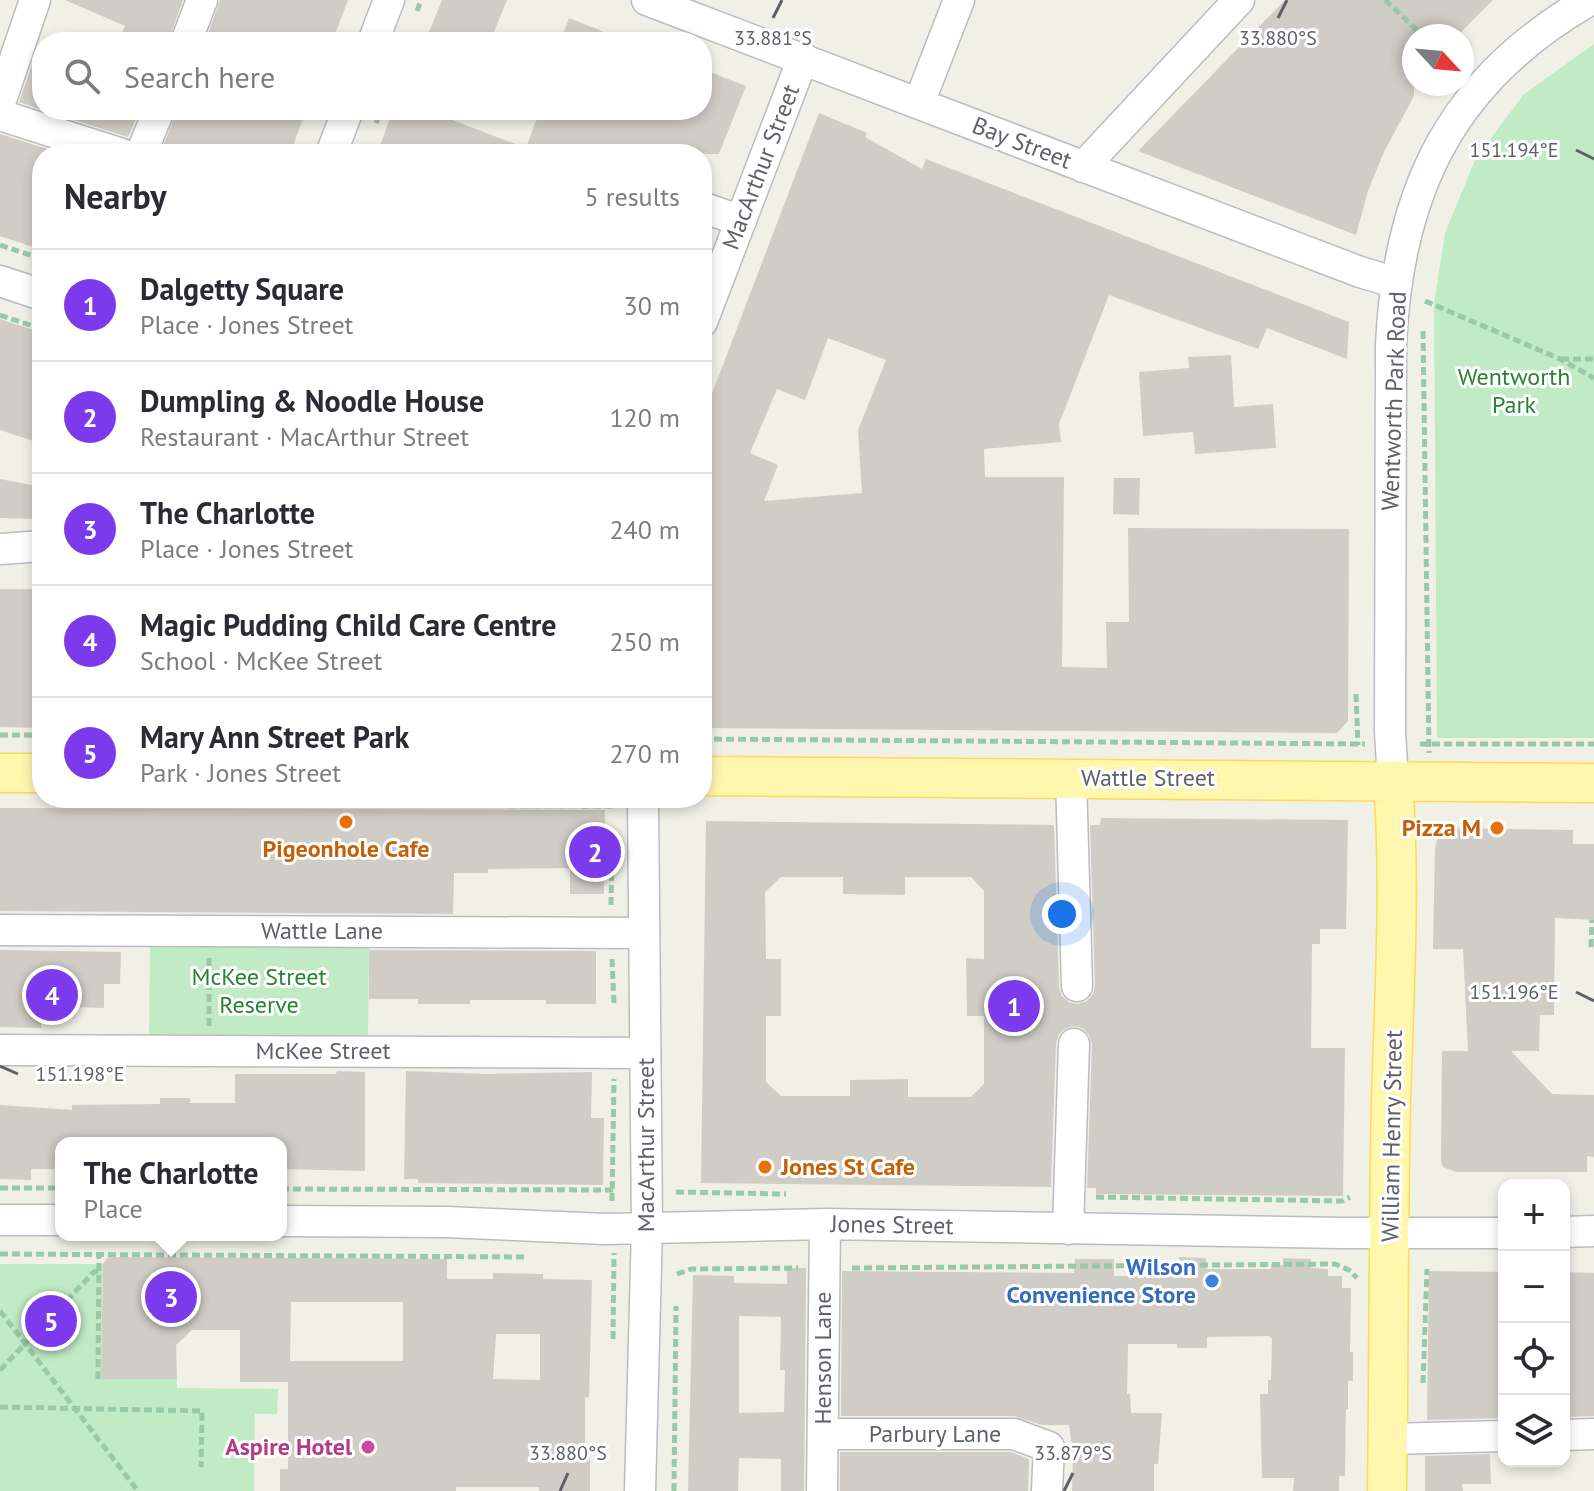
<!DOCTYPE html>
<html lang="en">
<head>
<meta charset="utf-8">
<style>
	body { margin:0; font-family:"PT Sans",sans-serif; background:#f2f2f3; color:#2b2b33 }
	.controls { position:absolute; right:24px; bottom:24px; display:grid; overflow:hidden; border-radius:16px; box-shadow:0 4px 12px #0003 }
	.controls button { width:72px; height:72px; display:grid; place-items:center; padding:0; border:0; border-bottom:2px solid #e1e1e2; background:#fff; color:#2b2b33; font:40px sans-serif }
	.compass { position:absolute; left:1402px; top:24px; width:72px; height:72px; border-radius:50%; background:#fff; box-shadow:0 4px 12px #0003; rotate:116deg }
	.you { position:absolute; left:1062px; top:914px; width:28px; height:28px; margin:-20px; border:6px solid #fff; border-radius:50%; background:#1a73e8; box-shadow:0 0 0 12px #1a73e833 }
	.badge { display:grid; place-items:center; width:52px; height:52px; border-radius:50%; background:#7c3aed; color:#fff; font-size:26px; font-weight:700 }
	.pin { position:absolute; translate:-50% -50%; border:4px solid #fff; box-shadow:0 2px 8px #0006 }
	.popup { position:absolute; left:55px; top:1137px; width:232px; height:104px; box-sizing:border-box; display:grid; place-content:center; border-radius:16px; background:#fff; filter:drop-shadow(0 2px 6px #0005); font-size:26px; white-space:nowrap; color:#7c7c81 }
	.popup b { font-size:30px; color:#2b2b33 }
	.popup::after { content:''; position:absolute; left:50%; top:100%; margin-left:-16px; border:16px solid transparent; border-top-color:#fff }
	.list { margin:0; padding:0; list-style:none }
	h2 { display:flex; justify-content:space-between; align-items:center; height:104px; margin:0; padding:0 32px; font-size:34px }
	h2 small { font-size:26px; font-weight:400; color:#7c7c81 }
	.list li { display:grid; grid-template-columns:52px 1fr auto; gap:24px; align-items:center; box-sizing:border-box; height:112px; padding:0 32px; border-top:2px solid #e1e1e2 }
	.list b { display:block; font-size:30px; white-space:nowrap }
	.list p { margin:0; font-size:26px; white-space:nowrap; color:#7c7c81 }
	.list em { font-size:26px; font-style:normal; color:#7c7c81 }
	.icon { flex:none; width:44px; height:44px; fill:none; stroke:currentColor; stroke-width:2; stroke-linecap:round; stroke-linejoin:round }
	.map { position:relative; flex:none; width:1594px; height:1491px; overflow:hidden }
	.search { position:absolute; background:#fff; box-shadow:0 4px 12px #0003; left:32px; top:32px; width:680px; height:88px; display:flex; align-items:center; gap:20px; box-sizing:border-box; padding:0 28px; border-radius:32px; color:#7c7c81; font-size:30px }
	.panel { position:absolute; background:#fff; box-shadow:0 4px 12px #0003; left:32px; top:144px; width:680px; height:664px; border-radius:32px }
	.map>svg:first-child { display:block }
	.green { fill:#c1ebc4 }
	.building { fill:#cfcdc5; fill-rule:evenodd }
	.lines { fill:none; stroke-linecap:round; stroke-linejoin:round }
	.minor-casing { stroke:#b9bcc1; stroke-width:33 }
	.major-casing { stroke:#ffda52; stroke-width:41 }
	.path { stroke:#98caaa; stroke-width:5; stroke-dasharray:8 4; stroke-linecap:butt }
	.minor { stroke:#fff; stroke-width:30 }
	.major { stroke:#fff7ae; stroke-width:38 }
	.ticks { fill:none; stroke:#5e6268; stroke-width:3 }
	.food-dot { fill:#e8710a; stroke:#fff; stroke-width:3 }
	.shop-dot { fill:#3f7fe0; stroke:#fff; stroke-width:3 }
	.hotel-dot { fill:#d1479c; stroke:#fff; stroke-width:3 }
	.labels { text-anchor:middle; stroke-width:6; stroke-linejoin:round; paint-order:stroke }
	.street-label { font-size:24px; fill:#5e6268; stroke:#fff }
	.park-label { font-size:24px; fill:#2b8136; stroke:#fff }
	.food-label { font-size:24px; font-weight:bold; fill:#c56008; stroke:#fff; text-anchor:end }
	.shop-label { font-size:24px; font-weight:bold; fill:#366cbe; stroke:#fff; text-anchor:end }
	.hotel-label { font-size:24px; font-weight:bold; fill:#b23c85; stroke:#fff; text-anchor:end }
	.ticks-label { font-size:20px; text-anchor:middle; fill:#5e6268; stroke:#fff; stroke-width:6; stroke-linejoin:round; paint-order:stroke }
</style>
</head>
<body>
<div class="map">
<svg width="1594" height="1491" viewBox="0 0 1594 1491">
	<rect width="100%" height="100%" fill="#f1f0e7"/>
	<!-- green -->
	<path class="green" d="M1594,44V738H1437L1434,304L1445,233L1476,158L1524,94Z
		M150,945L369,946L368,1036L149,1035Z
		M0,1264H103L101,1379H177V1388L278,1389L277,1414H255L254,1491H0Z"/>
	<!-- building -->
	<path class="building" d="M65,0H183L168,42H118L125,26Z
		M220,0H348L332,42H205Z
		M442,0H507L490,42H425Z
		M1285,0H1493L1457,36H1414V96L1384,152L1368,191L1356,235L1138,151Z
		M569,18L627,41L626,42H560Z
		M33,62L42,66V110L19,102Z
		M702,69L746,86L719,154H377L393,110H426L526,148L540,110H702Z
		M43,110H140L128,137Z
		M177,110H306L290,154H160Z
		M819,113L867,133L865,137L922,169L926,159L1349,322L1347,359L1267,328L1258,349L1109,295L1059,424L1061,442L984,449L985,477H1064L1062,667L1107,668L1106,622H1129L1128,528L1349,529L1348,721L1337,733L702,728V420ZM828,338L886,360L858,430L862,493L764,501L778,465L750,453L777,389L805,400Z
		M0,134L63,154H42V250L0,236Z
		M0,319L42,333V444L0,430Z
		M1231,355L1234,407L1273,404L1276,448L1195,454L1193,432L1143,436L1139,372L1189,368L1188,357Z
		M1114,478H1140L1139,515L1113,514Z
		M0,479L42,487V519L0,518Z
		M0,589H42V728L0,727Z
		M0,808L605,810L604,894H570V868L488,869V873H454L453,914L0,911Z
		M1101,818L1348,820L1346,929H1320V944H1312L1311,1048H1345L1343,1196L1096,1194V1188H1087L1092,1044L1089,1035L1084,1029L1074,1026L1065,1029L1059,1034L1056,1043L1051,1187L701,1183L706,821L1054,825L1059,987L1062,996L1069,1002L1077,1004L1087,1001L1093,994L1095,986L1090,825H1100ZM781,877H843V894L905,895V877H971L984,891V959L966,958L967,1016H984V1084L971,1097H908V1079L850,1080V1096H781L766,1082V1016H781V959H766L765,892Z
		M1454,828L1573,830V844H1594V920L1555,918L1554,1015H1540L1539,1051H1511L1552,1094L1594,1095V1157L1587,1156V1172H1456L1443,1167L1441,1161L1442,1051H1468L1463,949H1433L1435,848L1437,840L1442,834Z
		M0,950L121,952L120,984H104V1008L42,1006L41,1028L0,1027Z
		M369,950L596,951V1004H546V1000H470V1004H418V999H369Z
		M337,1071L365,1072V1171L281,1169V1143H61V1169H31V1180L0,1179V1105L72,1110V1105L160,1104V1098H190V1103H235V1074H336Z
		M406,1071L487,1074L592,1072L591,1118H604L603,1185L418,1183V1179H404Z
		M108,1257L447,1259V1279H493V1273L543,1274V1279L592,1280L589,1398L585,1397V1444H590V1491H539V1487H456V1491H280V1469H288V1382H240V1330H192L176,1345L177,1379H101L103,1264ZM291,1302H403V1361H290ZM496,1334H540V1380L493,1379Z
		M1179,1257L1206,1258V1269H1271V1264L1283,1265V1258L1311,1259V1268L1328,1269V1276H1342V1288H1351L1350,1352H1353V1381H1348V1409H1346L1345,1476H1339V1491H1293L1294,1478H1262L1260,1394H1268V1380H1271L1272,1339L1269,1336L1207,1337V1348H1177V1344H1128L1127,1394H1130L1131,1413H1162L1158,1464H1154V1491H1072L1073,1453L1069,1425H1042L1014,1416H841L842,1271L1074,1273L1075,1259H1114V1276H1166V1261H1179Z
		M787,1268H806L804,1491H781V1459L739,1458L738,1491H688L693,1275L734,1276V1283L787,1284ZM739,1316L781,1317L780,1370H785L784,1412L739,1413Z
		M1429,1271L1504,1272V1418L1427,1420Z
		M1564,1272L1594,1273V1416L1564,1417Z
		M840,1452H1011L1029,1459L1028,1491H840Z
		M1490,1454L1491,1484H1462L1463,1491H1425V1456Z"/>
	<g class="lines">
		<!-- minor casing -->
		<g class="minor-casing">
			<path id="minor" d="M647,0L1360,272L1397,283
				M186,42L202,0
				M373,42L389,0
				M0,103L35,0
				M919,103L959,0
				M0,115L122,154
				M141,154L159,110
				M331,154L348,110
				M1083,167L1239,0
				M702,207L741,221
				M0,281L42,295
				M702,322L803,58
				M0,549L42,546
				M1071,778L1077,986
				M1393,780L1390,732L1391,345C1398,189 1452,79 1590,0
				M0,930L644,933
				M0,1050L645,1053
				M0,1220H61
				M281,1221L447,1222L605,1229L825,1224L1342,1233H1504
				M1068,1229L1074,1044
				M1564,1232L1594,1231
				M823,1434H1014L1049,1447L1047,1491
				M1564,1435L1594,1434
				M1388,1439L1504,1436
				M640,1491L647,1228L643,798
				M822,1491L825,1224"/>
		</g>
		<!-- major casing -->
		<g class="major-casing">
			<path id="major" d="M0,773H42
				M702,776L1594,783
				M1387,1491C1389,1361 1388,1232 1391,1102C1394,995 1401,887 1393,780"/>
		</g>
		<!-- path -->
		<path class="path" d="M1385,0L1423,36
			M417,11L421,0
			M376,123L381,110
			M0,245L42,259
			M1425,301L1560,359L1594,378
			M0,315L42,329
			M1423,331L1429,753
			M1561,359H1594
			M1356,694L1358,745
			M0,735H42
			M702,739L1365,744
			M1420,744H1594
			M53,804L613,806
			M611,905L612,851
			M1591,947L1592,920
			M612,959L614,1005
			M209,1026V956
			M0,1188H61
			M281,1189L613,1190
			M676,1192L786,1194
			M1096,1197L1342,1201L1350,1197
			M612,1201L614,1079
			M0,1254L527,1257
			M852,1268L1335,1264L1349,1270L1357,1278
			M677,1274L691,1269L798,1268
			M0,1311L138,1491
			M613,1339L614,1253
			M0,1370L94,1272L98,1271
			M98,1379L99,1255
			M1423,1383L1427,1269
			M0,1407L202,1411L201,1467
			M674,1491L676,1306"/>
		<!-- minor -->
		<use href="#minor" class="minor"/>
		<!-- major -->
		<use href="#major" class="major"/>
	</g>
	<!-- ticks -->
	<path class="ticks" d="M773,18L782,0M1278,18L1287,0M1576,150L1594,159M1576,992L1594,1001M0,1066L18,1074M560,1491L568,1473M1064,1491L1073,1473"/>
	<!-- markers -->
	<g class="food-dot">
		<circle cx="346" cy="822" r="8"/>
		<circle cx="1497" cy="828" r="8"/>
		<circle cx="765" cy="1167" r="8"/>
	</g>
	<circle class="shop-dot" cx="1212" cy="1281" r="8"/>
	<circle class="hotel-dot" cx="368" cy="1447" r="8"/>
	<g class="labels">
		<!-- street labels -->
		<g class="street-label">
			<text transform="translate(1022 143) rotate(21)" y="8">Bay Street</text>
			<text transform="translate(761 167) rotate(-69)" y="8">MacArthur Street</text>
			<text transform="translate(1394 401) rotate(-88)" y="8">Wentworth Park Road</text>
			<text x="1148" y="786">Wattle Street</text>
			<text x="322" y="939">Wattle Lane</text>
			<text x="323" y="1059">McKee Street</text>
			<text transform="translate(1392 1136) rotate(-89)" y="8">William Henry Street</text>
			<text transform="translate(646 1145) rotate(-90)" y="8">MacArthur Street</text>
			<text transform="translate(892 1225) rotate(1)" y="8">Jones Street</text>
			<text transform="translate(823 1358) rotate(-90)" y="8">Henson Lane</text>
			<text x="935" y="1442">Parbury Lane</text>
		</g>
		<!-- park labels -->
		<g class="park-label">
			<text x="1514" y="385">Wentworth<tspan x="1514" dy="28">Park</tspan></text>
			<text x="259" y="985">McKee Street<tspan x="259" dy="28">Reserve</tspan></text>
		</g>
		<!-- food labels -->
		<g class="food-label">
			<text x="1481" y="836">Pizza M</text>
			<text x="346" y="857" text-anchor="middle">Pigeonhole Cafe</text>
			<text x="781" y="1175" text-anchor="start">Jones St Cafe</text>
		</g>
		<!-- shop labels -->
		<g class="shop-label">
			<text x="1196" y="1275">Wilson<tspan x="1196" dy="28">Convenience Store</tspan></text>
		</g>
		<!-- hotel labels -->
		<g class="hotel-label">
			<text x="352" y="1455">Aspire Hotel</text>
		</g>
	</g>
	<g class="ticks-label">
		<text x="773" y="45">33.881°S</text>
		<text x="1278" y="45">33.880°S</text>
		<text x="1514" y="157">151.194°E</text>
		<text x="1514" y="999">151.196°E</text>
		<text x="80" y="1081">151.198°E</text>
		<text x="568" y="1460">33.880°S</text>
		<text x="1073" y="1460">33.879°S</text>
	</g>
</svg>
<div class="controls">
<button>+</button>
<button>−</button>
<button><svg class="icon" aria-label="locate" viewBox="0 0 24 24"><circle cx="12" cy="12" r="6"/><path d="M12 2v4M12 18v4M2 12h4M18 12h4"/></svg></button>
<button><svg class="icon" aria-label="layers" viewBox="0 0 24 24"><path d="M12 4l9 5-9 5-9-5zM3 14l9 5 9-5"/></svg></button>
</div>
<svg class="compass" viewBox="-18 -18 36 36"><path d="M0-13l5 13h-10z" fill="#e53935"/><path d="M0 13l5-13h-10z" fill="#7c7c81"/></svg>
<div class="you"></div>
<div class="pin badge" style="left:1014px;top:1006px">1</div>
<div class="pin badge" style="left:595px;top:852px">2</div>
<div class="pin badge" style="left:171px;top:1297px">3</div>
<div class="popup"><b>The Charlotte</b>Place</div>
<div class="pin badge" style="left:52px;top:995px">4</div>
<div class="pin badge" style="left:51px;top:1321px">5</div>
<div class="search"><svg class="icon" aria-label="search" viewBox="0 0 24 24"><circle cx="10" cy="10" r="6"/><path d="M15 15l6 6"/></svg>Search here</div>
<section class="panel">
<h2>Nearby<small>5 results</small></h2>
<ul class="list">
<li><span class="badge">1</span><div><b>Dalgetty Square</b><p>Place · Jones Street</p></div><em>30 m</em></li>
<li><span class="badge">2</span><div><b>Dumpling &amp; Noodle House</b><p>Restaurant · MacArthur Street</p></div><em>120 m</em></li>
<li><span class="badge">3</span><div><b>The Charlotte</b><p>Place · Jones Street</p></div><em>240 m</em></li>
<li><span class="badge">4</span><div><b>Magic Pudding Child Care Centre</b><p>School · McKee Street</p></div><em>250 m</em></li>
<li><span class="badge">5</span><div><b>Mary Ann Street Park</b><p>Park · Jones Street</p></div><em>270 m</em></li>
</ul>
</section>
</div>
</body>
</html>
